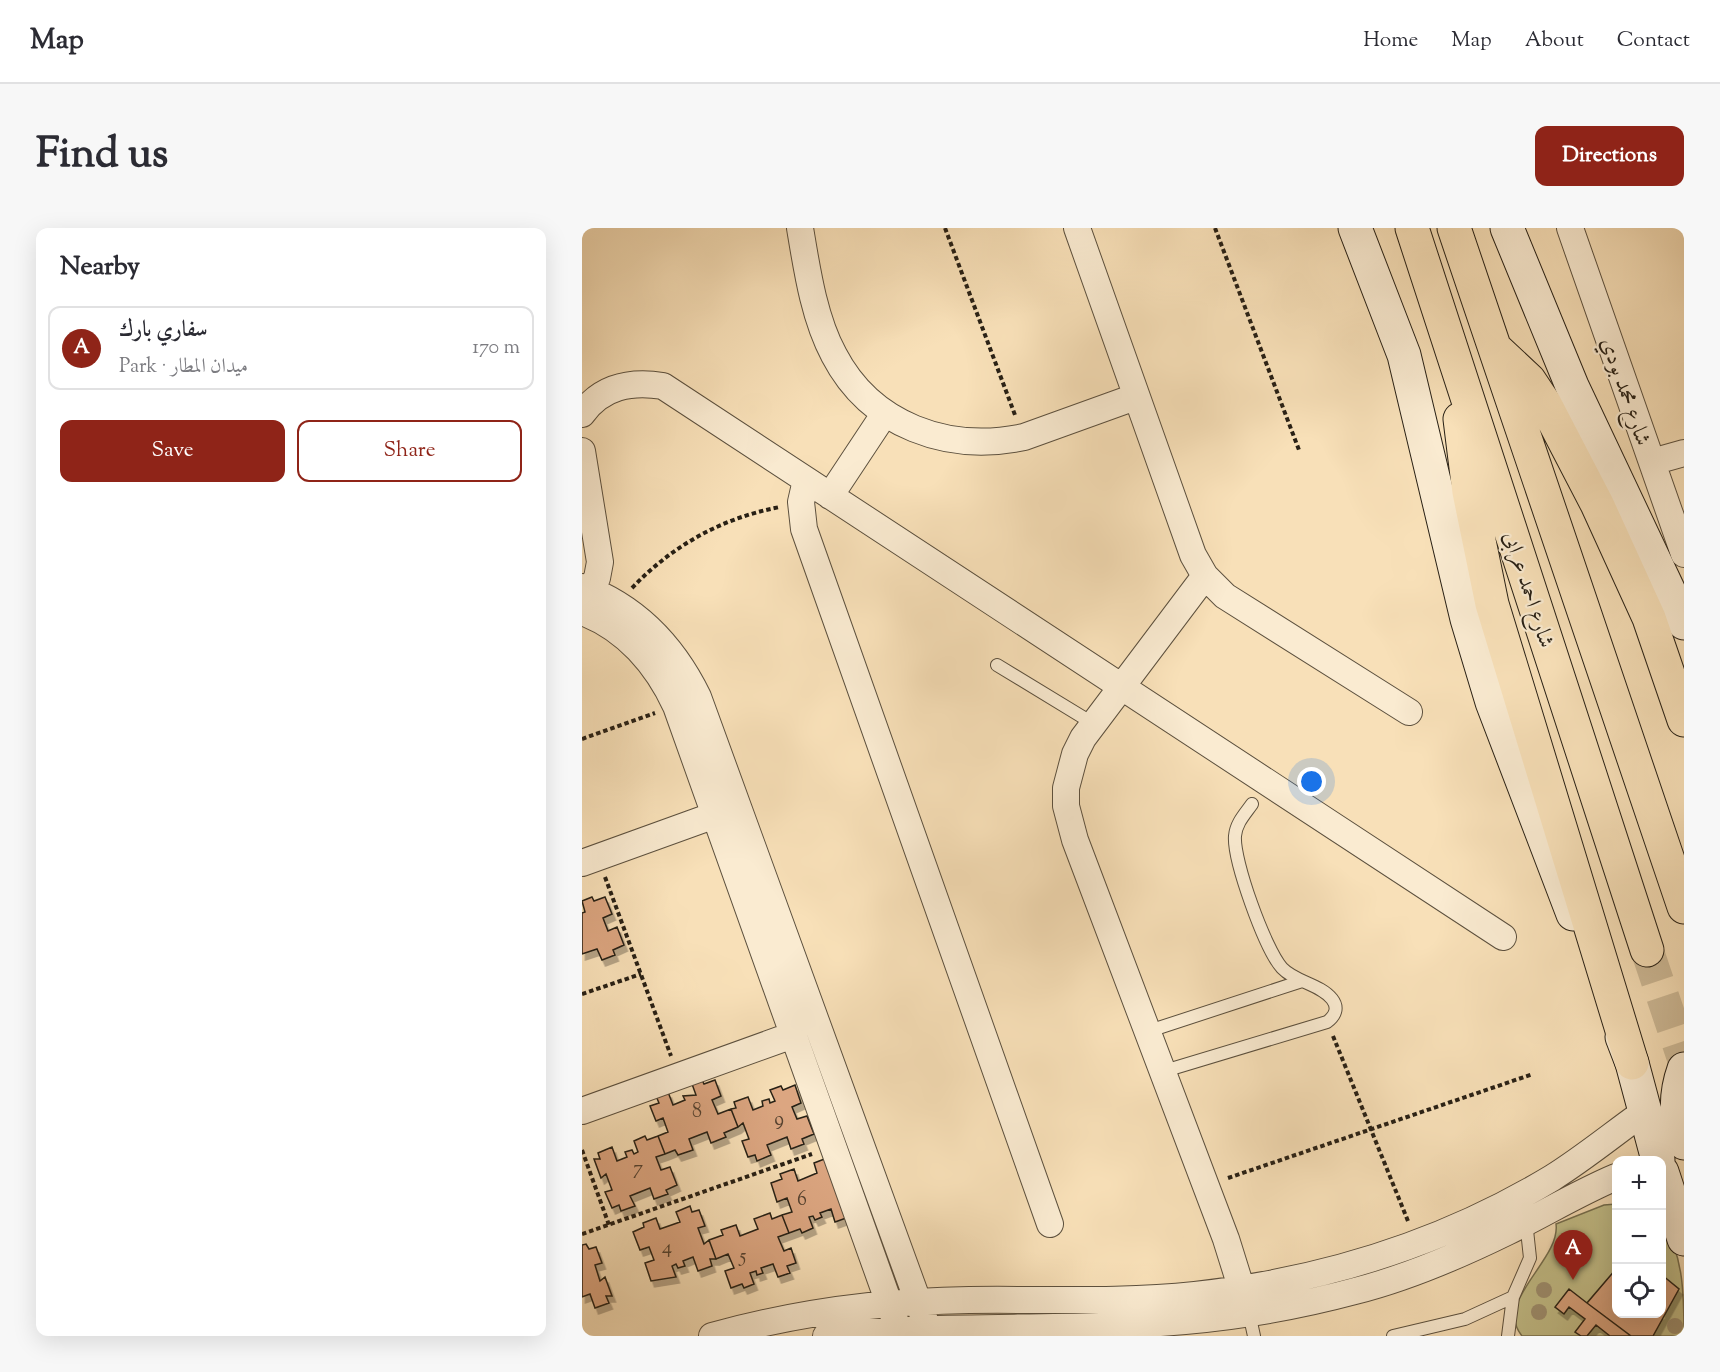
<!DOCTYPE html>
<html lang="en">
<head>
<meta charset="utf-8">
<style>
	body { margin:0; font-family:"Sorts Mill Goudy",Amiri,serif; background:#f7f7f7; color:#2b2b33 }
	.controls { position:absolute; right:18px; bottom:18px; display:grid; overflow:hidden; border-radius:12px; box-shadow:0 6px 24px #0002 }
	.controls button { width:54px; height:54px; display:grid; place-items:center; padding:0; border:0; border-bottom:2px solid #e1e1e2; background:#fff; color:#2b2b33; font:30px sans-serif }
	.you { position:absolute; left:730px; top:554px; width:21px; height:21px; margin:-15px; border:4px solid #fff; border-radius:50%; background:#1a73e8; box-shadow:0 0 0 9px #1a73e833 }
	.badge { display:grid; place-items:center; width:39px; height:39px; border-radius:50%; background:#8f2418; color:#fff; font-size:20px; font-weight:700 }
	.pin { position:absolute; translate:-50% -50px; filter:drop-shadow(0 2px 3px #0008) }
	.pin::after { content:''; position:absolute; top:32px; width:21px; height:18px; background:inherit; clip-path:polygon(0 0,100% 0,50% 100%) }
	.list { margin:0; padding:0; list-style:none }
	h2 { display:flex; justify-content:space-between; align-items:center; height:78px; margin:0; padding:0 24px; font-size:26px }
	h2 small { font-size:20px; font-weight:400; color:#7c7c81 }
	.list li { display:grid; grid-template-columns:39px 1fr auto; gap:18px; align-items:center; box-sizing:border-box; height:84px; margin:0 12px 12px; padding:0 12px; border:2px solid #e1e1e2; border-radius:12px }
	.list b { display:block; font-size:22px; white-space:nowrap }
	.list p { margin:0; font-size:20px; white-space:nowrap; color:#7c7c81 }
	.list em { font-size:20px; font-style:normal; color:#7c7c81 }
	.actions { display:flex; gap:12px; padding:18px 24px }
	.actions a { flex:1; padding:14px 0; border:2px solid #8f2418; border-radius:12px; text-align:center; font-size:21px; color:#8f2418 }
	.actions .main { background:#8f2418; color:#fff }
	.icon { flex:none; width:33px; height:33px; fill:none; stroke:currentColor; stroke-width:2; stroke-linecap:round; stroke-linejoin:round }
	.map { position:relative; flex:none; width:1102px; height:1108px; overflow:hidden; border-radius:12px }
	header { display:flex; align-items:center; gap:36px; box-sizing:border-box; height:84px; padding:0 30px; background:#fff; border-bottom:2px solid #e1e1e2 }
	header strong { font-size:28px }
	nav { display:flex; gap:33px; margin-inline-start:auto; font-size:21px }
	.intro { display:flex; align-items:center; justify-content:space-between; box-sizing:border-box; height:144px; padding:0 36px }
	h1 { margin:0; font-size:42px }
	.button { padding:15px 27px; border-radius:12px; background:#8f2418; color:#fff; font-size:21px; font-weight:700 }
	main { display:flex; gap:36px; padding:0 36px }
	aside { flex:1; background:#fff; border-radius:12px; box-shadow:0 6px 24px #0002 }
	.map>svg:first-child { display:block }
	.green { fill:#c4c08a; stroke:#767050; stroke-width:1.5 }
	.building { fill:#dca681; stroke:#282015; stroke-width:1.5; filter:url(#shadow) }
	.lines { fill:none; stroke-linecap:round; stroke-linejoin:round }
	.highway-tunnel { stroke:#ceba97; stroke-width:33; stroke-dasharray:33 16; stroke-linecap:butt }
	.lane-casing { stroke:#5c503e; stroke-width:14 }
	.street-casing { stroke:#5c503e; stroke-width:28 }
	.secondary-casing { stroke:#282015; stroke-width:35 }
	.highway-casing { stroke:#282015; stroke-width:35 }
	.path { stroke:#282015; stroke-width:4; stroke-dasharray:4.5 3; stroke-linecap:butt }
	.lane { stroke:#faebd1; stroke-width:12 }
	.street { stroke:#faebd1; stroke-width:26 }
	.secondary { stroke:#faebd1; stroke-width:33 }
	.highway { stroke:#f8e0b8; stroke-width:33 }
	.tree { fill:#9f9172 }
	.labels { text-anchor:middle; stroke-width:4.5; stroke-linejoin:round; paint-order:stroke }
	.number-label { font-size:20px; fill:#554230 }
	.street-label { font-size:22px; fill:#282015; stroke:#faebd1 }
</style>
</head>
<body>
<header>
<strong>Map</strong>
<nav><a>Home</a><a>Map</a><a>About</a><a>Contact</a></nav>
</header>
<div class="intro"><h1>Find us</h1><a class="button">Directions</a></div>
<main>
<aside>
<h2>Nearby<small></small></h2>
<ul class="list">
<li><span class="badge">A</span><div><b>سفاري بارك</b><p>Park · ميدان المطار</p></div><em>170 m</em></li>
</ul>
<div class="actions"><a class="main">Save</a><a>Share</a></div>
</aside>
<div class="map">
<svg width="1102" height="1108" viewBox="0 0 1102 1108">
	<defs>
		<filter id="shadow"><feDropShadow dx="3.5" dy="6" stdDeviation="0" flood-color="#0004"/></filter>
	</defs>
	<rect width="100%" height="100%" fill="#f8e0b8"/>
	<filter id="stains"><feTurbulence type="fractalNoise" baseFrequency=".00333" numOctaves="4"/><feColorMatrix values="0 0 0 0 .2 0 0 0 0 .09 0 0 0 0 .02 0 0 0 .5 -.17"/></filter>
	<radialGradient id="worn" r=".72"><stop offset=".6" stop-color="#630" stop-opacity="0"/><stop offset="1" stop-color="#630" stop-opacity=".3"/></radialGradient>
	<!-- green -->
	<path class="green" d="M1034,976V1086H1080V995C1102,1026 1102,1070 1102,1108H940C911,1073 979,1032 974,996L1022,977Z"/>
	<!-- building -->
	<path class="building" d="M10,669L12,673L23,669L30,686L21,690L26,703L35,699L42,717L31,722L33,727L20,732L15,721L0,726V685L3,684L0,673Z
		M120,852L122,856L133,852L139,868L130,872L136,886L149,881L156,899L142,905L144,909L129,915L125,904L107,911L111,922L96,927L93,922L83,926L76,908L86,904L81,890L74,893L68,878L77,875L74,868L86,864L91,877L103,872L101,868L114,867L110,856Z
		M213,857L219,875L210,879L215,891L225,888L232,906L220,911L222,916L209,921L205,909L185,917L189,927L175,933L173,927L166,929L160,913L167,911L161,895L156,899L149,881L154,880L152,874L166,869L171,882L181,878L180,873L187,871L188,875L193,873L188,862L199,858L201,862Z
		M63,908L65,912L76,908L83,926L74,929L79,942L88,939L95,957L84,962L86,966L72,971L68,960L48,968L53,978L39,983L37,977L30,980L23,964L30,962L24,946L19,950L12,931H18L16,925L30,919L35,933L45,929L43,924L50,922L52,926L56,924L52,913Z
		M245,930L267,989L253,994L249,981L238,985L240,989L233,992L231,988L227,989L231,1000L220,1005L218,1001L207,1005L200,987L210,984L205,970L195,974L189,955L200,951L198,946L212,941L216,953L235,945L232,935Z
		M108,978L110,984L117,982L123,998L116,1000L122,1016L127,1012L134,1031H128L130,1038L116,1043L111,1029L101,1033L103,1038L96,1040L94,1036L90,1038L94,1049L69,1053L63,1035L72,1032L67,1019L58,1022L51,1004L62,999L61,995L74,990L78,1001L98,994L94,984Z
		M188,985L190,991L200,987L207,1005L196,1009L202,1023L209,1020L214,1035L205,1038L208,1045L196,1049L191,1036L179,1040L181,1045L175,1047L174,1043L168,1045L172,1056L162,1060L160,1056L149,1060L143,1043L152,1040L146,1026L134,1031L127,1012L141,1007L139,1002L154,997L158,1008L176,1001L172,991Z
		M4,1016L7,1021L14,1019L20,1035L13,1037L18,1053L23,1049L30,1068H24L27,1075L13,1080L8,1066L0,1069V1017Z
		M1034,1041V1086H1080V1047L1097,1061L1071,1108H1049L1005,1075Z
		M987,1061L1005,1075L1049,1108H1028L1014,1097L1005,1108H999L993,1104L1003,1091L987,1079L982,1086L973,1079Z"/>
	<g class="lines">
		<!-- highway-tunnel -->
		<path class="highway-tunnel" d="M1065,722L1102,832"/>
		<!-- lane casing -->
		<g class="lane-casing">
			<path id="lane" d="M415,437L512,496
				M564,804L720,753
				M579,844L745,794C753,788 757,780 750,771C738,756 713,754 700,740C683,721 651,632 653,608C654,595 663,586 670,576
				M667,1085L672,1108
				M811,1108L883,1091L931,1069
				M926,1108L931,1069L948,1030L944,993"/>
		</g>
		<!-- street casing -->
		<g class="street-casing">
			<path id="street" d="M218,0C225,42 232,90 252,127C289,198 366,225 442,209L553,169
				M495,0L611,327L623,348L643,368L827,484
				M988,0L1102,326
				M0,186C20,158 49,153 81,158L921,709
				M0,223L18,334L15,350L7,362
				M1070,234L1102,225
				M224,252L219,274L222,301L468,996
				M248,268L303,185
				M623,348L501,510L493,526L484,560V578L493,612L644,1011L664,1075
				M0,359C54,379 91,418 116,469L346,1101
				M0,384C44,400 75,437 94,478L313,1092
				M0,635L133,587
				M0,883L211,807
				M130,1108C213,1085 301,1073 387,1072C462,1071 538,1075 613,1067C739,1053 862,1015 970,950C1002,930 1031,906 1062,884
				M244,1108C363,1095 484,1104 603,1093C660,1088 717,1078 773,1063C825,1050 876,1028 925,1004C962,986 996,965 1034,949"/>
		</g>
		<!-- secondary casing -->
		<g class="secondary-casing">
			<path id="secondary" d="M773,0L822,127L885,391L910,474L991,686
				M925,0L990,158L1102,395
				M1040,809L1050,835L1076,932
				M1102,841C1093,866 1093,890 1102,915
				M1080,944L1102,1011"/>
		</g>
		<!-- highway casing -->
		<g class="highway-casing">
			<path id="highway" d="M830,0L1065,722
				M872,0L1102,679
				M915,122L947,152L963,176L1015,276L1067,390L1102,492
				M878,191L887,264L910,376L1050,835"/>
		</g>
		<!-- path -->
		<path class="path" d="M363,0L433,187
			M633,0L717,222
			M50,360C91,317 140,290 198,279
			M0,511L73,485
			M23,649L89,828
			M0,766L59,746
			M751,808L826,993
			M0,922L27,997
			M646,950L951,846
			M0,1006L230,926"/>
		<!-- lane -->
		<use href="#lane" class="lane"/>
		<!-- street -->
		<use href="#street" class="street"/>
		<!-- secondary -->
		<use href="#secondary" class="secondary"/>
		<!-- highway -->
		<use href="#highway" class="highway"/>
	</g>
	<!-- trees -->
	<g class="tree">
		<circle cx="962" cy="1062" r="8"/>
		<circle cx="957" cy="1084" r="8"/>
		<circle cx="1093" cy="1098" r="8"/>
	</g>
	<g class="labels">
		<!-- number labels -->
		<g class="number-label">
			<text x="115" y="889">8</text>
			<text x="197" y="897">9</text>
			<text x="56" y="946">7</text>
			<text x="220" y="977">6</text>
			<text x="85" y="1025">4</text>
			<text x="161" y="1034">5</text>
		</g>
		<!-- street labels -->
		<g class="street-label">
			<text transform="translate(1045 163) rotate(71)" y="8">شارع محمد بودي</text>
			<text transform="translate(948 361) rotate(72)" y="8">شارع احمد عرابى</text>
		</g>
	</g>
	<rect width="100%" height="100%" filter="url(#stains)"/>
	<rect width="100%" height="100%" fill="url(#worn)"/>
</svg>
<div class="controls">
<button>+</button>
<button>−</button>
<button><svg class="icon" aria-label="locate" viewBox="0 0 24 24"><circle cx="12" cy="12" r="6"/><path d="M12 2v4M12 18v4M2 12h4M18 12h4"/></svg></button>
</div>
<div class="you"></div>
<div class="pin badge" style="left:991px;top:1052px">A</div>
</div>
</main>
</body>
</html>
